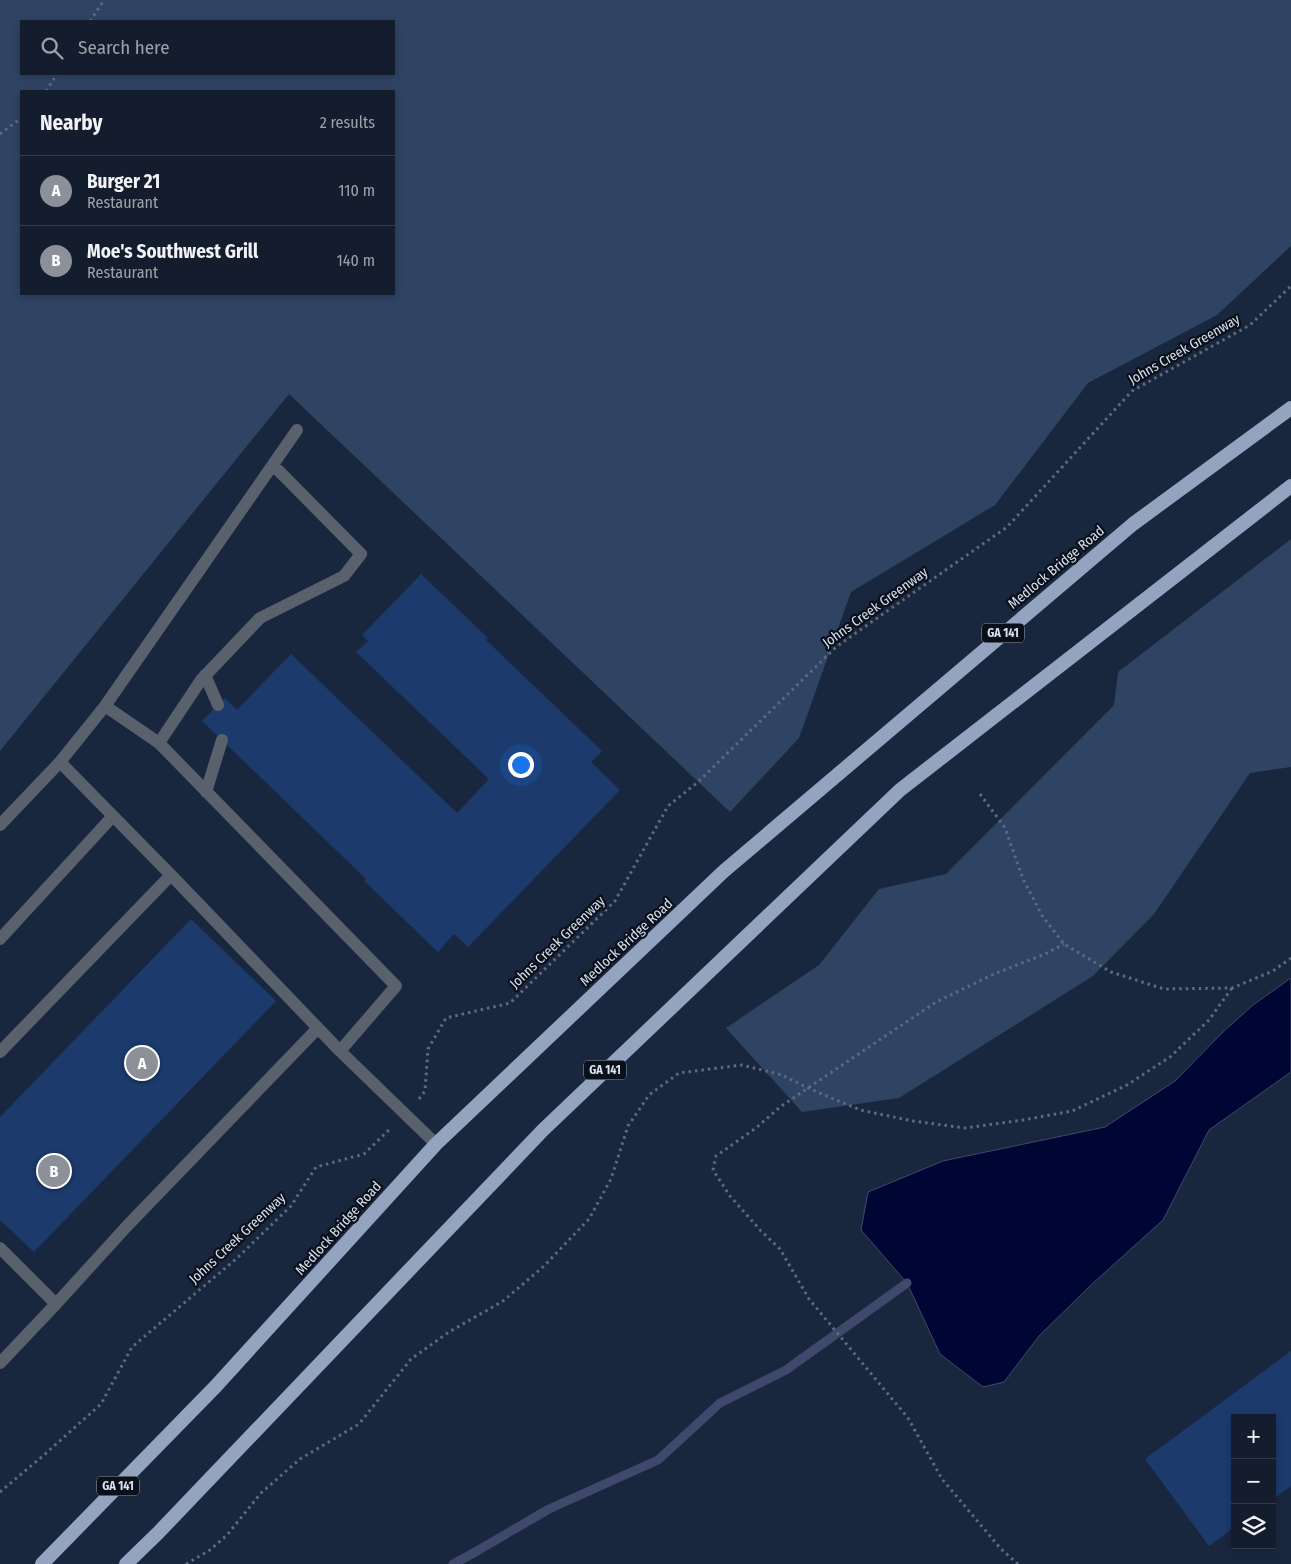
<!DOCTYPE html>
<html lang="en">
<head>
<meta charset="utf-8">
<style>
	body { margin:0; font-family:"Fira Sans Condensed",sans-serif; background:#202a3a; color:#f1f3f6 }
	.controls { position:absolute; right:15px; bottom:15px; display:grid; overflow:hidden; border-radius:0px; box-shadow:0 2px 8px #0003 }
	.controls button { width:45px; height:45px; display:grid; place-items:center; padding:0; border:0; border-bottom:1px solid #323b4a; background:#131d2e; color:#f1f3f6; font:25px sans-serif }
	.you { position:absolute; left:520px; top:764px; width:18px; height:18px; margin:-12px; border:4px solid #fff; border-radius:50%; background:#1a73e8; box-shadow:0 0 0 8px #1a73e833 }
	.badge { display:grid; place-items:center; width:32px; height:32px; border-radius:50%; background:#8c9099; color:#fff; font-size:16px; font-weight:700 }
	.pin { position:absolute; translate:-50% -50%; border:2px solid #fff; box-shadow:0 1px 5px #0006 }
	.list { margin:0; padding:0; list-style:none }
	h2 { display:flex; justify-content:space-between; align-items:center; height:65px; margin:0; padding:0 20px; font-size:21px }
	h2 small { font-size:16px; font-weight:400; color:#9da2aa }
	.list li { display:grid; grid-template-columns:32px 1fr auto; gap:15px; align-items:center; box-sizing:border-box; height:70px; padding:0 20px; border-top:1px solid #323b4a }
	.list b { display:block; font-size:19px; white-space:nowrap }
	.list p { margin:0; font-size:16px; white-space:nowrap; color:#9da2aa }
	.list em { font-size:16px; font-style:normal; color:#9da2aa }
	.icon { flex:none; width:28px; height:28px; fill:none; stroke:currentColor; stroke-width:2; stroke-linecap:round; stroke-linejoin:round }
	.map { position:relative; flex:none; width:1291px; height:1564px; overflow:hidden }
	.search { position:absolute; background:#131d2e; box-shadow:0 2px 8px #0003; left:20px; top:20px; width:375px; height:55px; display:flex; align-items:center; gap:12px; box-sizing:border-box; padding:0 18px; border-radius:0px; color:#9da2aa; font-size:19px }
	.panel { position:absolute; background:#131d2e; box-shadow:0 2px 8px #0003; left:20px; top:90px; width:375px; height:205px; border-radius:0px }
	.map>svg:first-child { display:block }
	.green { fill:#2f4363; fill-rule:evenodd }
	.water { fill:#000634; stroke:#40486c }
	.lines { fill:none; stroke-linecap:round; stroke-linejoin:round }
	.stream { stroke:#40486c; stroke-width:9 }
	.building { fill:#1c3a6c }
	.path { stroke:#5e6b7f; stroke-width:3; stroke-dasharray:2.5 4; stroke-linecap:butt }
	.service { stroke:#59616c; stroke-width:12 }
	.trunk { stroke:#94a4c0; stroke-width:14 }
	.labels { text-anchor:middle; stroke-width:4.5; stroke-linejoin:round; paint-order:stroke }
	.shield { fill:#0a101a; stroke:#9aa2b0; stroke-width:1 }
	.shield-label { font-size:12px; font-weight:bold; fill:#d7e1f0 }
	.street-label { font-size:14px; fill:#d7e1f0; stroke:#0a101a }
</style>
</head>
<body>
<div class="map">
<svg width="1291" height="1564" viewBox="0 0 1291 1564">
	<rect width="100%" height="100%" fill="#19273e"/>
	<!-- green -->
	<path class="green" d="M0,0H1291V246L1217,315L1088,383L995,505L851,592L799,738L730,812L289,394L0,751ZM21,21H394V74H21ZM394,91V294H21V91Z
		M1291,539V767L1250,773L1154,914L1093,976L899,1098L802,1112L726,1028L819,965L879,889L946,874L1114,705L1118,672Z"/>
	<!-- water -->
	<path class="water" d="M1291,978V1072L1209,1130L1163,1220L1091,1285L1039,1336L1004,1382L983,1387L940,1354L907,1283L861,1230L868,1192L943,1161L1105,1127L1175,1081L1222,1033L1253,1005Z"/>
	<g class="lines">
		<!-- stream -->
		<path class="stream" d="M453,1564L470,1555L549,1509L658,1460L720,1403L786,1370L907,1283"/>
	</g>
	<!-- building -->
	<path class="building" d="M421,574L488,638L486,640L602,751L591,762L620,790L468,947L454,934L438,952L364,881L366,879L202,721L225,698L237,710L291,654L457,813L489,779L356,652L368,641L362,635Z
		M191,919L276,1001L34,1252L0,1220V1117Z
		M1291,1351V1486L1272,1500V1418H1235V1527L1209,1546L1145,1459Z"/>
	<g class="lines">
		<!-- path -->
		<path class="path" d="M90,21L104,0
			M46,91L57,74
			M0,134L21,118
			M980,794L1005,828L1023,879L1043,917L1064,944L1111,972L1164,989L1232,988L1273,971L1291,958
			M419,1099L425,1091L428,1049L446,1018L510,1003L615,901L668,806L698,782L836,647L1007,527L1132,391L1250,325L1291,286
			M0,1492L44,1455L101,1404L132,1347L236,1259L291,1206L316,1167L364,1154L390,1129
			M186,1564L210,1550L227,1535L261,1493L300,1459L359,1424L411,1359L449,1332L503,1301L543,1267L589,1219L611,1179L628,1126L649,1095L679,1073L742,1065L782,1075L808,1088L860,1110L913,1121L965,1128L1023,1120L1072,1111L1127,1085L1170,1057L1209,1020L1232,988
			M1018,1564L1001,1549L942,1479L908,1418L809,1299L780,1249L761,1231L730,1196L713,1170L716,1156L756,1128L780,1107L808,1088L936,1002L994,974L1045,954L1064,944"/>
		<!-- service -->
		<path class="service" d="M205,675L218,705
			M105,706L159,743L396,986L340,1051
			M159,743L201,680L260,618L344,576L361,554L273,465
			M206,792L222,740
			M0,825L60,762L105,706L297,430
			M171,875L340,1051L436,1144
			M0,939L113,816
			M0,1052L171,875L60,762
			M0,1248L56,1304L0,1363
			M56,1304L127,1226L318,1028"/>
		<!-- trunk -->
		<path class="trunk" d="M42,1564L216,1386L436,1144L724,871L1133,524L1291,408
			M126,1564L158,1533L543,1130L900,790L1291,486"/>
	</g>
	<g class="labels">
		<!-- shield labels -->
		<g class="shield">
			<rect x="982" y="623.5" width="42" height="19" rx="4"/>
			<rect x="584" y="1060.5" width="42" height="19" rx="4"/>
			<rect x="97" y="1476.5" width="42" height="19" rx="4"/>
		</g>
		<g class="shield-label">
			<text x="1003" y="637">GA 141</text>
			<text x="605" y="1074">GA 141</text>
			<text x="118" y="1490">GA 141</text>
		</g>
		<!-- street labels -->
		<g class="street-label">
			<text transform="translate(1184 349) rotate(-30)" y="5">Johns Creek Greenway</text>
			<text transform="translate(1056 567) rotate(-40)" y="5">Medlock Bridge Road</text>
			<text transform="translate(875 607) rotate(-36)" y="5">Johns Creek Greenway</text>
			<text transform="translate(557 942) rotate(-44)" y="5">Johns Creek Greenway</text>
			<text transform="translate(626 942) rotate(-43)" y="5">Medlock Bridge Road</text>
			<text transform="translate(338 1228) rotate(-48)" y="5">Medlock Bridge Road</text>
			<text transform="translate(237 1238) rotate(-43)" y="5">Johns Creek Greenway</text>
		</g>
	</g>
</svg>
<div class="controls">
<button>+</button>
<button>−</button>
<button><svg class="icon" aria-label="layers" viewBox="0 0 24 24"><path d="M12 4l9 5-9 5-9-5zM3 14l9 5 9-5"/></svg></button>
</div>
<div class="you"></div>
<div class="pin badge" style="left:142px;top:1063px">A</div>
<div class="pin badge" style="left:54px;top:1171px">B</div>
<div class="search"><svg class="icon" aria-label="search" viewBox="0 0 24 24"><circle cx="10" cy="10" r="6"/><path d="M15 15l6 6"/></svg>Search here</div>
<section class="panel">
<h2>Nearby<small>2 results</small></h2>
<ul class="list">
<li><span class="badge">A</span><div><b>Burger 21</b><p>Restaurant</p></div><em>110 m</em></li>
<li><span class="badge">B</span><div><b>Moe's Southwest Grill</b><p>Restaurant</p></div><em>140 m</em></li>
</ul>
</section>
</div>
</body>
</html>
